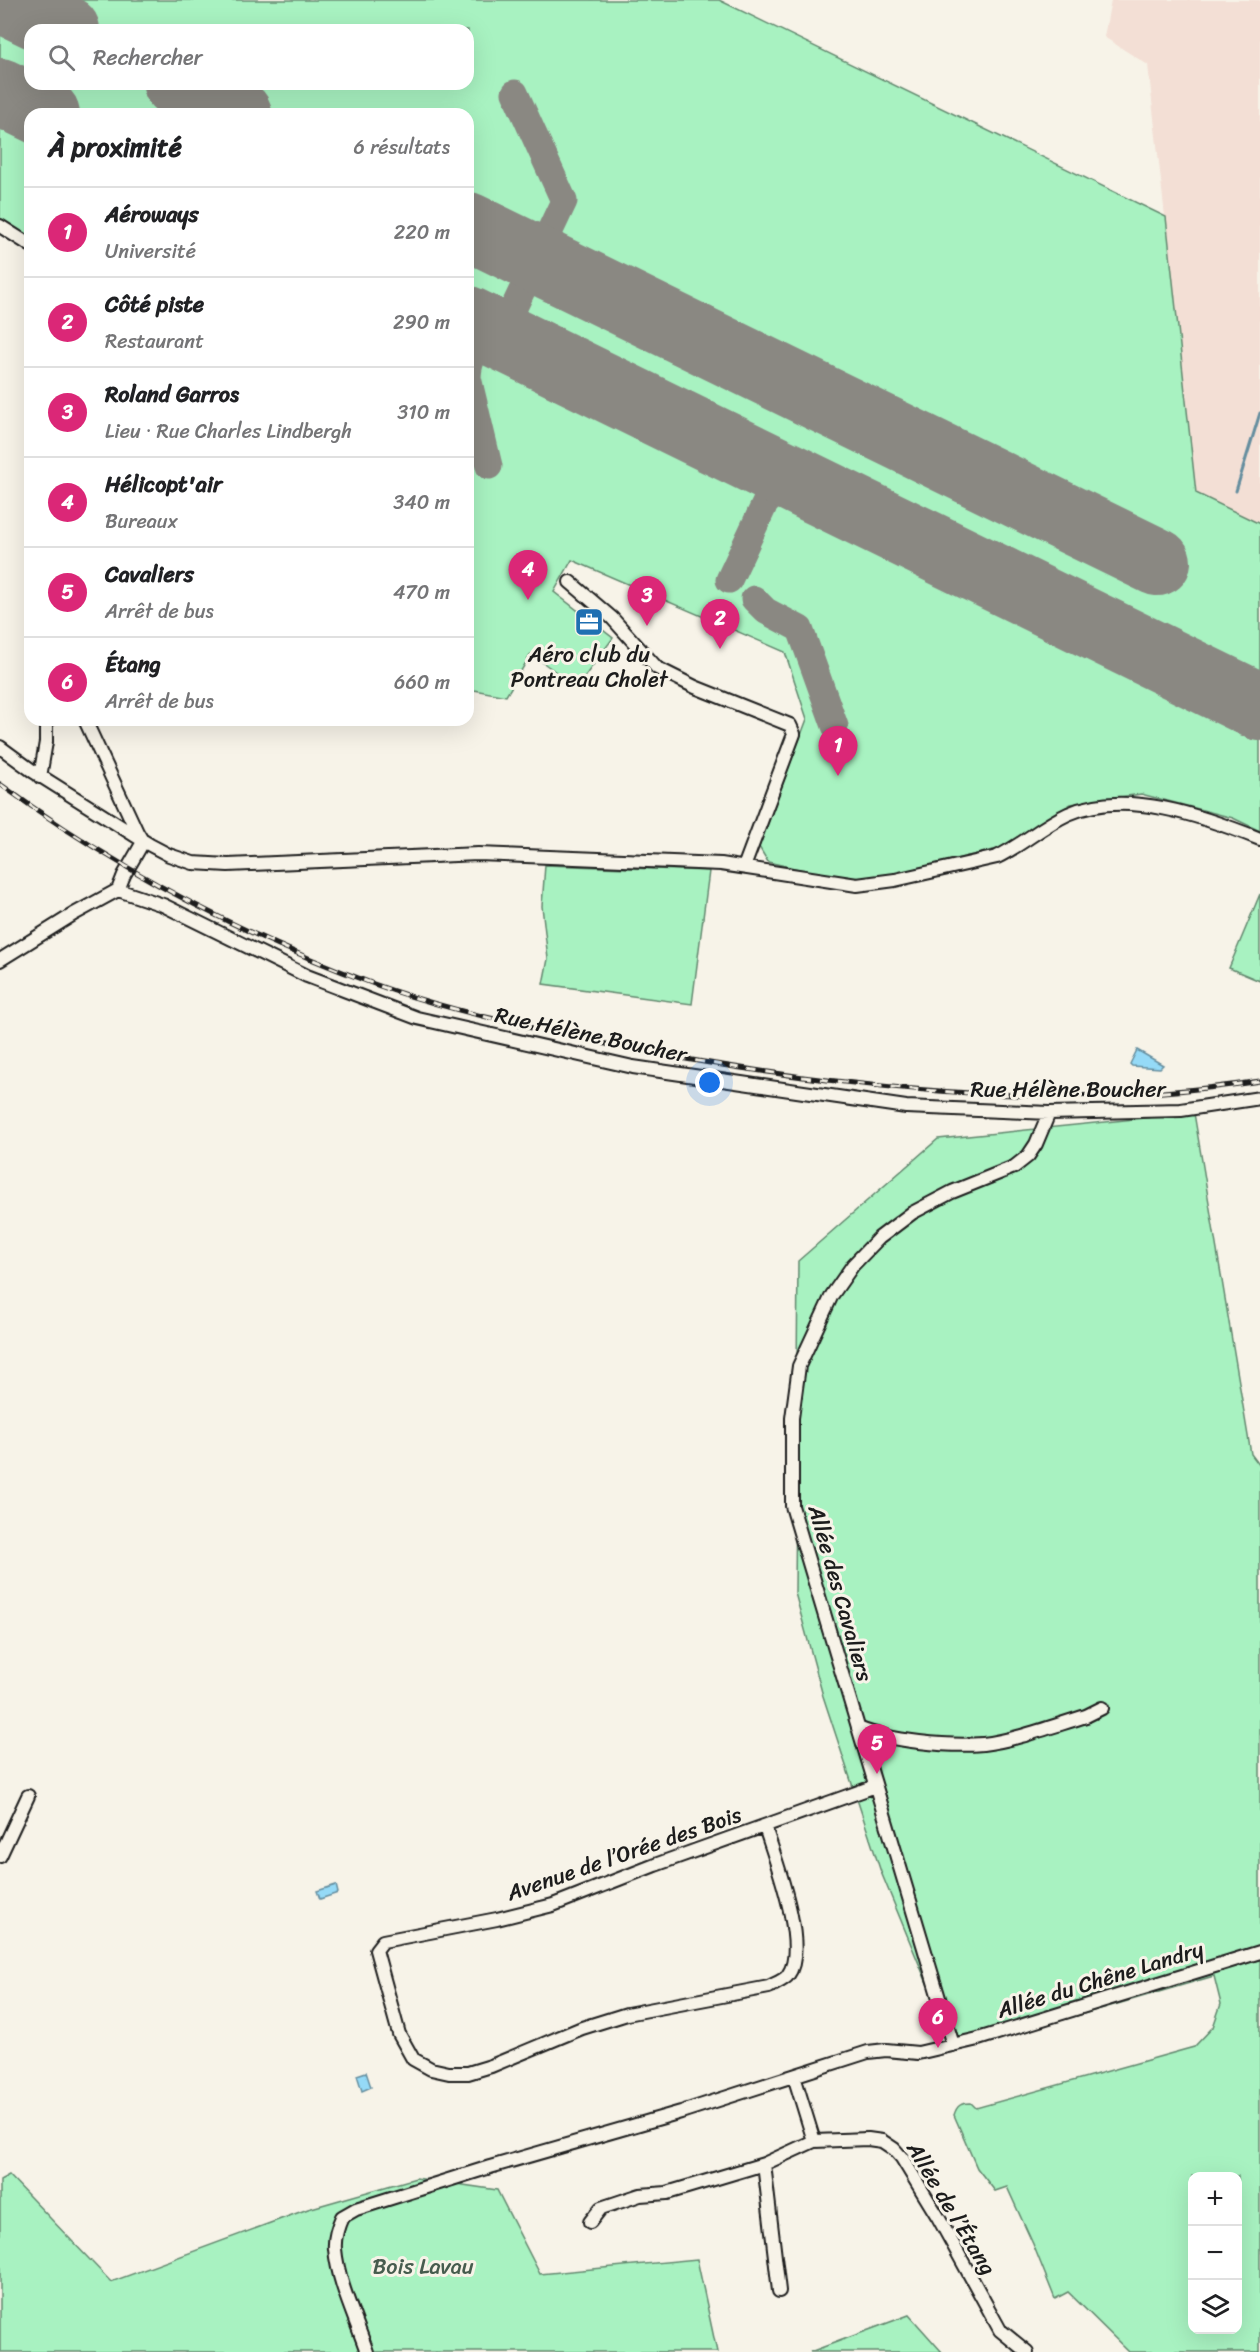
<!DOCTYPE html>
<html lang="fr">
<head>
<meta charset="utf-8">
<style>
	body { margin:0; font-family:Sriracha,sans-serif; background:#f2f2f2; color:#202124 }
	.controls { position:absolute; right:18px; bottom:18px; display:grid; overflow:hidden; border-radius:12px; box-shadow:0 6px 24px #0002 }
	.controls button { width:54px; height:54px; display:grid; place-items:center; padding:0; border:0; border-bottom:2px solid #e0e0e0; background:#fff; color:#202124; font:30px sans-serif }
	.you { position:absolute; left:710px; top:1083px; width:21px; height:21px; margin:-15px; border:4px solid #fff; border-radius:50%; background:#1a73e8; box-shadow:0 0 0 9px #1a73e833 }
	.badge { display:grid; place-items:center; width:39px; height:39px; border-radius:50%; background:#db2777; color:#fff; font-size:20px; font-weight:700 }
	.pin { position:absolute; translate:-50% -50px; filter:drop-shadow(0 2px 3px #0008) }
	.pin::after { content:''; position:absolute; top:32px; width:21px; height:18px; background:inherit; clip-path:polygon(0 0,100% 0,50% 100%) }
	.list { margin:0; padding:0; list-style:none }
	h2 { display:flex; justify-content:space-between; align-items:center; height:78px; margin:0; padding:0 24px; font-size:26px }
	h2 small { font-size:20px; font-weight:400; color:#757577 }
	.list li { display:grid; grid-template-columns:39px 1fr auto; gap:18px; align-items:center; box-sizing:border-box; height:90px; padding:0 24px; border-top:2px solid #e0e0e0 }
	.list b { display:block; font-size:22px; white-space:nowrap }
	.list p { margin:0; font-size:20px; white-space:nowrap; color:#757577 }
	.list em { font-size:20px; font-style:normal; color:#757577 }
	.icon { flex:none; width:33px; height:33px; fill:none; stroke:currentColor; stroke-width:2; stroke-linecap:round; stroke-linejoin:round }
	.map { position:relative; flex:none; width:1260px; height:2352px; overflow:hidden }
	.search { position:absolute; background:#fff; box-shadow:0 6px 24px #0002; left:24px; top:24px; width:450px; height:66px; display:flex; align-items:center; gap:15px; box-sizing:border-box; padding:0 21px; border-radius:18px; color:#757577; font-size:22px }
	.panel { position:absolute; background:#fff; box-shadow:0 6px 24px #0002; left:24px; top:108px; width:450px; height:618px; border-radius:18px }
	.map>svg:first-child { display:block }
	.built { fill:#f3dfd5 }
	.green { fill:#a8f2c1; stroke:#62876e; stroke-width:1.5; fill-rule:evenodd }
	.water { fill:#95daf7; stroke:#658e9f; stroke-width:1.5 }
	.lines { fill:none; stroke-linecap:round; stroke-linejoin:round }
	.stream { stroke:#658e9f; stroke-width:3 }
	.taxiway { stroke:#8a8882; stroke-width:27 }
	.runway { stroke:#8a8882; stroke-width:68 }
	.minor-casing { stroke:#1c1c1c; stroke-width:16 }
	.minor { stroke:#f7f3e8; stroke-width:12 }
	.rail-casing { stroke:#1c1c1c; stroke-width:5 }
	.rail { stroke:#f7f3e8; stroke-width:3; stroke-dasharray:9; stroke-linecap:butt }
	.labels { text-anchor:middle; stroke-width:6; stroke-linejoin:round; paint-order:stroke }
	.poi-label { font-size:22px; fill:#1c1c1c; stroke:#f7f3e8 }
	.street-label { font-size:22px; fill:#1c1c1c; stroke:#f7f3e8 }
	.park-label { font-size:22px; fill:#465c4e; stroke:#f7f3e8 }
</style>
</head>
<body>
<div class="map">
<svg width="1260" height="2352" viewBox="0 0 1260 2352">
	<rect width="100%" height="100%" fill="#f7f3e8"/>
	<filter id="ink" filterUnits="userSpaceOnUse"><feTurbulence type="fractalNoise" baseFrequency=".0167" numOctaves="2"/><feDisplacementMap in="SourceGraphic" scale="12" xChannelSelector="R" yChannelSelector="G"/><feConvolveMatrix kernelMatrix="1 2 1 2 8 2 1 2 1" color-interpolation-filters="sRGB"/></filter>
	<g filter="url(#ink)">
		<!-- built -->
		<path class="built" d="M1111,0H1260V524L1196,493L1148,65L1104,37Z"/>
		<!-- green -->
		<path class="green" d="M0,0H719L1166,217L1196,493L1260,524V831L1233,818L1141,794L1071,804L1002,848L868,880L834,877L768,862L759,847L807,719L785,652L572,560L554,592L613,638L577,687L531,654L506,696L468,689V114H30V239L0,220ZM30,30H468V84H30Z
			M545,865L709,871L692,1004L543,984L548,959L542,906Z
			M1260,894V981L1229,968Z
			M1194,1113L1251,1454L1260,1466V2352H1129L1068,2292L1055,2299L1033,2244L1007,2187L995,2191L977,2168L954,2115C957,2105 961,2103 971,2103L976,2108L1194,2047L1213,2027L1221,2004L1214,1976L955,2051L881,1872L823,1696L795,1593L798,1261L938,1139ZM1192,2176H1238V2330H1192Z
			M9,2175L111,2282L308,2209L416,2178L497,2190L540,2274L697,2259L717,2352H0V2180Z
			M909,2315L942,2352H810Z"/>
		<!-- water -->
		<path class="water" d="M1137,1050L1163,1065L1160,1068L1132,1066L1130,1064Z
			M336,1885L338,1893L320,1899L317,1891Z
			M366,2072L371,2087L362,2091L357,2075Z"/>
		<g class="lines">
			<!-- stream -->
			<path class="stream" d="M1236,491L1260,413"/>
			<!-- taxiway -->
			<path class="taxiway" d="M515,93L564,201L509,318L508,329L517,345
				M468,378L489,466
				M468,378C469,341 494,338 524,348
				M766,503C779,487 792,484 811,489
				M729,580L769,495L765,474L752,460
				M754,599L766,611L800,629L835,726"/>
			<!-- runway -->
			<path class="runway" d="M4,0L66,30
				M177,84L238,114
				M0,92L46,114
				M468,226L1157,562
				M468,320L1260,707"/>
			<!-- minor casing -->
			<g class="minor-casing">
				<path id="minor" d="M0,226L30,245
					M570,582L612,618L657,668L695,687L790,725L794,734L744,867
					M0,747L34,772L150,845L169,855L193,863L228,865L478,854L721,864L857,885L895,880L997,857C1022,845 1042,826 1068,814C1125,788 1205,817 1260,839
					M40,777L46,742V720
					M118,890L163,905L307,976L417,1018L633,1067L906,1107L1049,1113L1181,1110L1260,1098
					M0,960L74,914L118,890L124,875L143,842L137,832L85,720
					M858,1728C889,1741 949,1747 983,1744C1013,1741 1056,1725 1086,1716L1102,1708
					M765,1827C775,1859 809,1947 788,1975C785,1980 774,1984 769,1987L627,2014L582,2028L491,2066L468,2073H449L431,2069L413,2059L399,2034L376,1950L383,1941L497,1919L553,1905L655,1865L870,1788L874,1784
					M0,1856L28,1796
					M953,2045L792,1506V1418L799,1366L832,1295L853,1265L879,1238L912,1213L952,1192L1014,1167L1028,1156L1036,1144L1049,1113
					M794,2076L814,2141
					M764,2164L779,2291
					M590,2222L601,2208L640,2195L667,2193L764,2164L814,2141L868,2139L882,2141L894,2149L902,2158L938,2217L1000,2330L1027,2352
					M367,2352C356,2319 338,2283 335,2249C334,2238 338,2226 342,2217L356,2209L490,2167L681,2112L868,2052L886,2050L918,2053L978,2039L1260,1952"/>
			</g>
			<!-- minor -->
			<use href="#minor" class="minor"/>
			<!-- rail casing -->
			<g class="rail-casing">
				<path id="rail" d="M0,784C114,867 242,935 374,984C429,1004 485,1017 541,1030C628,1050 715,1065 803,1077C959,1097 1104,1105 1260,1081"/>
			</g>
			<!-- rail -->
			<use href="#rail" class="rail"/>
		</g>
	</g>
	<!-- icons -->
	<defs>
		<g id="office-square" transform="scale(1.5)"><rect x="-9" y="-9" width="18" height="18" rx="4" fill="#1f6fb2" stroke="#f7f3e8"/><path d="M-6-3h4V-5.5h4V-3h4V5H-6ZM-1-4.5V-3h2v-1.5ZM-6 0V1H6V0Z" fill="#fff"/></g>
	</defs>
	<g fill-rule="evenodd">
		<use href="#office-square" x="589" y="622"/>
	</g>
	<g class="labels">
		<!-- poi labels -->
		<g class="poi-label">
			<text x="589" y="662">Aéro club du<tspan x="589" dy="25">Pontreau Cholet</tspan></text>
		</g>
		<!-- street labels -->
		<g class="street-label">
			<text transform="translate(591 1034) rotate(12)" y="8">Rue Hélène Boucher</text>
			<text x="1068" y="1097">Rue Hélène Boucher</text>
			<text transform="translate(841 1593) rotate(74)" y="8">Allée des Cavaliers</text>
			<text transform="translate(624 1853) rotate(-19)" y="8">Avenue de l’Orée des Bois</text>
			<text transform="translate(1100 1979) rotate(-17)" y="8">Allée du Chêne Landry</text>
			<text transform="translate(952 2208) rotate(59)" y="8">Allée de l’Étang</text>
		</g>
		<!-- park labels -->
		<g class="park-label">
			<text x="423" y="2274">Bois Lavau</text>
		</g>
	</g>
</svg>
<div class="controls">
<button>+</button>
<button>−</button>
<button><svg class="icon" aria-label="layers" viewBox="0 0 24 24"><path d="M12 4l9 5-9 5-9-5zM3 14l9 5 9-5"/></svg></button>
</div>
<div class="you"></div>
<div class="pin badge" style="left:838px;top:776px">1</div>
<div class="pin badge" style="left:720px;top:649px">2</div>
<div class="pin badge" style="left:647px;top:626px">3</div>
<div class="pin badge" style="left:528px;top:600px">4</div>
<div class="pin badge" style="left:877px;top:1774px">5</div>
<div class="pin badge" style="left:938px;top:2048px">6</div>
<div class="search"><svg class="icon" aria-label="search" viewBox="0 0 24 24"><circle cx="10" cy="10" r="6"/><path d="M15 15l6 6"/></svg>Rechercher</div>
<section class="panel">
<h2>À proximité<small>6 résultats</small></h2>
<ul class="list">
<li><span class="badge">1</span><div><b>Aéroways</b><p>Université</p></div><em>220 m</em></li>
<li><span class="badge">2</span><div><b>Côté piste</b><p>Restaurant</p></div><em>290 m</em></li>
<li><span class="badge">3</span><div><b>Roland Garros</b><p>Lieu · Rue Charles Lindbergh</p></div><em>310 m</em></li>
<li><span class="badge">4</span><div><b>Hélicopt'air</b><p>Bureaux</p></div><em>340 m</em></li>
<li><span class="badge">5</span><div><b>Cavaliers</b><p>Arrêt de bus</p></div><em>470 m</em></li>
<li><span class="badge">6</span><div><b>Étang</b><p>Arrêt de bus</p></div><em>660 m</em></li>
</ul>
</section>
</div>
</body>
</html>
